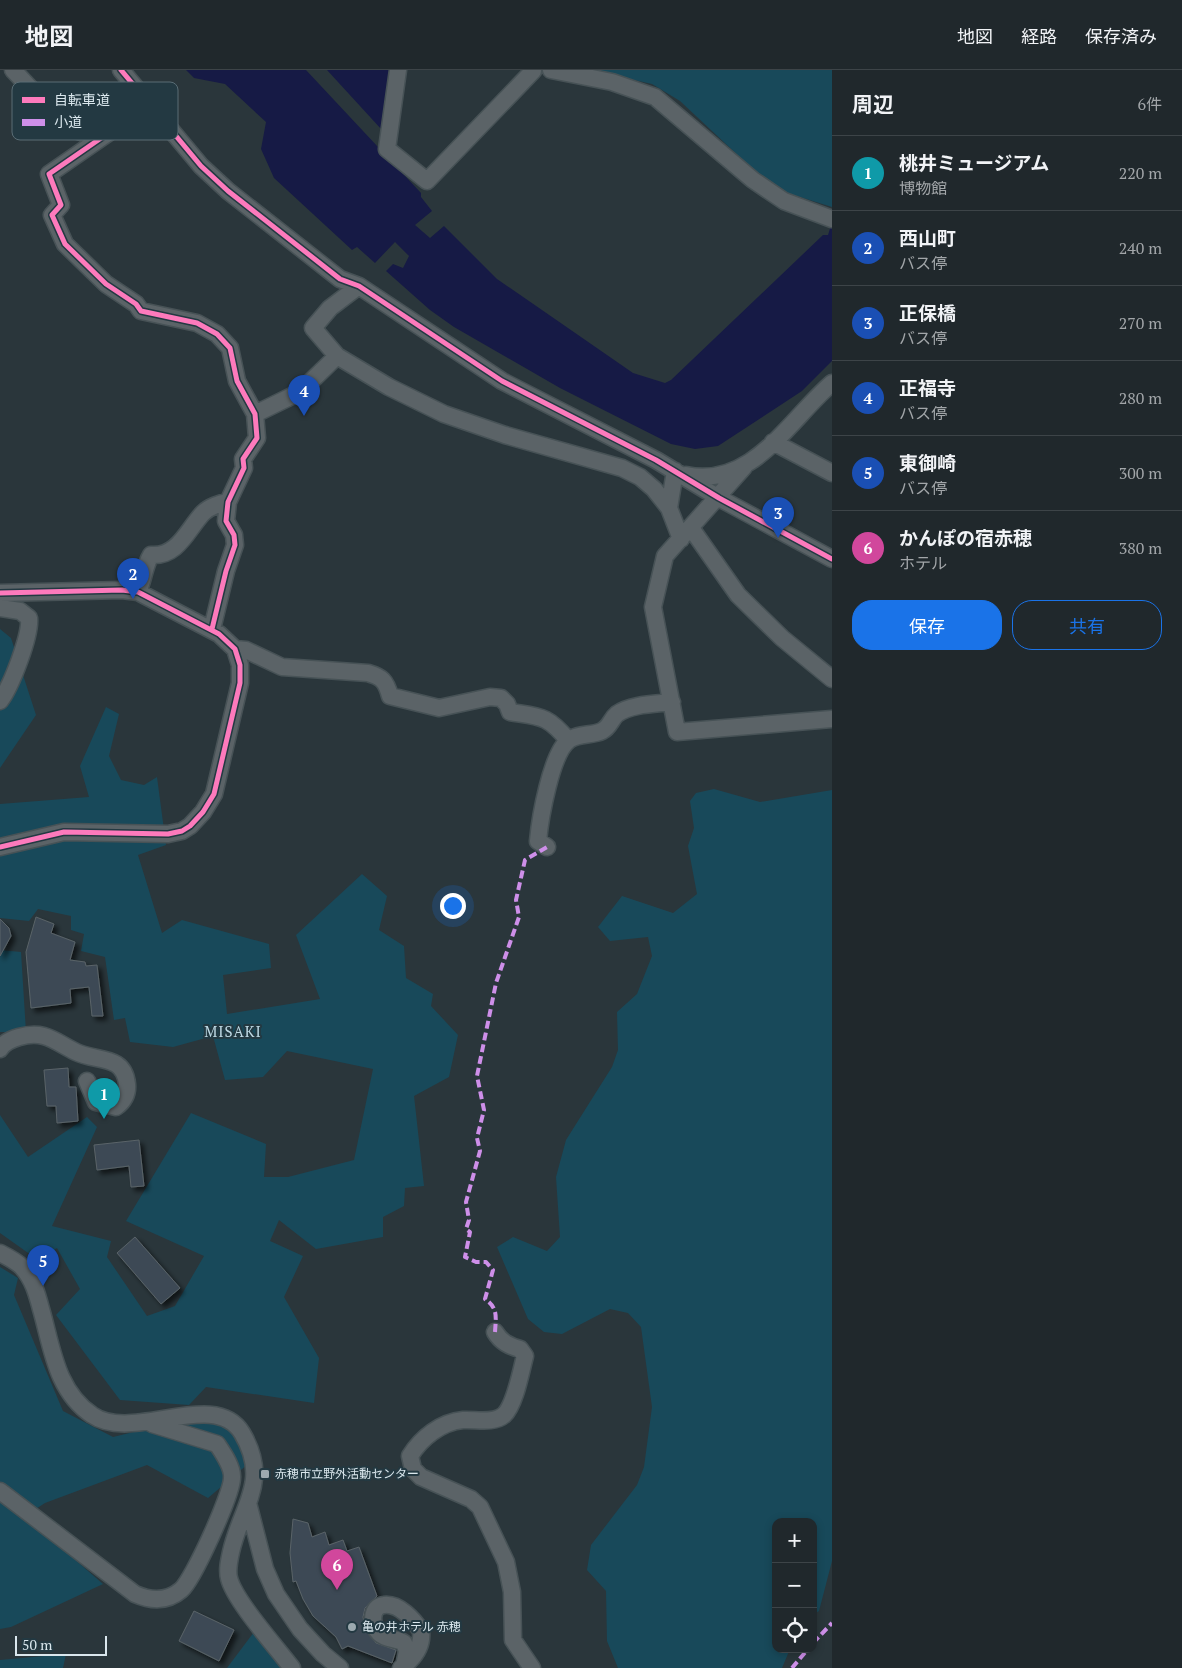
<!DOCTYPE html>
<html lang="ja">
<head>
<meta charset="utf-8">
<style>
	body { margin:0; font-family:"PT Serif","Noto Sans JP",serif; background:#2d3438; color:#f1f3f6 }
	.controls { position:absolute; right:15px; bottom:15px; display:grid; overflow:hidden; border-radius:10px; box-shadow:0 2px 8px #0003 }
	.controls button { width:45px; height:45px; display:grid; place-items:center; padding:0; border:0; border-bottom:1px solid #3d4448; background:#20282c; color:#f1f3f6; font:25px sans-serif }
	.scale { position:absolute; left:15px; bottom:12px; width:92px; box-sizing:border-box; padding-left:5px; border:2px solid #dae7ed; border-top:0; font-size:14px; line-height:18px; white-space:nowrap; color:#dae7ed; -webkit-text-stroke:4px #233942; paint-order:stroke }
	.you { position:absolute; left:452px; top:835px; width:18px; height:18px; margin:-12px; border:4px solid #fff; border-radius:50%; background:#1a73e8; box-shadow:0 0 0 8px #1a73e833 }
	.badge { display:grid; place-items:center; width:32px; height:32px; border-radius:50%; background:#1a73e8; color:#fff; font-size:16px; font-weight:700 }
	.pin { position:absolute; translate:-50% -41px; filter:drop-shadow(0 1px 2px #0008) }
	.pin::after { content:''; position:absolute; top:26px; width:18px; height:15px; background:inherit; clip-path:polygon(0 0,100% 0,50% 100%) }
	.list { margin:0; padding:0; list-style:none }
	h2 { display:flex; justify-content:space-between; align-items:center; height:65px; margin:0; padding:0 20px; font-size:21px }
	h2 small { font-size:16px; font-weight:400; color:#a2a6a9 }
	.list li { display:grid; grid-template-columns:32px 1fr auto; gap:15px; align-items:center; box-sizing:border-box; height:75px; padding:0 20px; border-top:1px solid #3d4448 }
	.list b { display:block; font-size:19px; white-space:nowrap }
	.list p { margin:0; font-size:16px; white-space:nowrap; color:#a2a6a9 }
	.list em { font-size:16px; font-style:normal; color:#a2a6a9 }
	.actions { display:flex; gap:10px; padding:15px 20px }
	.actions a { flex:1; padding:11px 0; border:1px solid #1a73e8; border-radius:20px; text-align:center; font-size:18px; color:#1a73e8 }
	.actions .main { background:#1a73e8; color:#fff }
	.icon { flex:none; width:28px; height:28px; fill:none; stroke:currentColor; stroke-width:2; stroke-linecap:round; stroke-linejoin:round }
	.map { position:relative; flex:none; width:832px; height:1598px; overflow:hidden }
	header { display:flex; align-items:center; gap:30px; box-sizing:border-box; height:70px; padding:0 25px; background:#20282c; border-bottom:1px solid #3d4448 }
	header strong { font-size:24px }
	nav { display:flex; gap:28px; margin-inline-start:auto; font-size:18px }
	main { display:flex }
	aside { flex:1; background:#20282c }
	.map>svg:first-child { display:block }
	.green { fill:#18495a }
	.water { fill:#161a45 }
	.building { fill:#3d4a55; stroke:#5a6368; filter:url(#shadow) }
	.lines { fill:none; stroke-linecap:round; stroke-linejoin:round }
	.minor-casing { stroke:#475256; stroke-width:19 }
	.minor { stroke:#5b6367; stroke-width:16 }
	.quiet { stroke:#ce8fe9; stroke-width:4; stroke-dasharray:8 4; stroke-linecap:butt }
	.cycleway-casing { stroke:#233942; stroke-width:8 }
	.cycleway { stroke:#fd7abc; stroke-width:5 }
	.poi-dot { fill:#9ca9af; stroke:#233942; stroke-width:2 }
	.labels { text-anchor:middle; stroke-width:4; stroke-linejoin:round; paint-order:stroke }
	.poi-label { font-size:12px; fill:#dae7ed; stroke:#233942; text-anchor:start }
	.quarter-label { font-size:15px; letter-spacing:1px; fill:#bfdae5; stroke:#233942 }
	.key { fill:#233942; stroke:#5a6d75; stroke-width:1 }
	.key-label { font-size:14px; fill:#dae7ed }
</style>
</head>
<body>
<header>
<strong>地図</strong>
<nav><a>地図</a><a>経路</a><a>保存済み</a></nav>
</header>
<main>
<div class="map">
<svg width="832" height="1598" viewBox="0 0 832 1598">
	<defs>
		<filter id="shadow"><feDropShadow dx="4" dy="4" stdDeviation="2.5" flood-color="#0009"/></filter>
	</defs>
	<rect width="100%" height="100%" fill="#2a363b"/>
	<!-- green -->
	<path class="green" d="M590,0H832V137L787,123L760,106L680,31L652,14Z
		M0,559L11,568L36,645L0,698Z
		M106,637L119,644L109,686L121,710L144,715L157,707L166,775L138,785L162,863L182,850L269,874L271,898L223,905L227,944L320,929L296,865L362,804L387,826L379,860L404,876L406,908L433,924L431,936L458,965L449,1007L414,1026L424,1116L405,1118L404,1136L383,1147V1167L316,1179L279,1150L270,1171L303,1186L284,1227L319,1288L314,1333L206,1317L189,1335L120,1330L56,1245L80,1219L57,1178L38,1190L0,1163V1045L28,1087L87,1047L97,1057L52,1156L111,1171L107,1187L147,1246L175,1236L204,1186L126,1151L191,1043L266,1074L264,1107H288L354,1090L373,999L287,981L263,1007L225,1010L213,966L173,977L130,972L125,948L114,950L105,887L81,881L84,864L71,860V846L38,839L29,851L0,848V734L89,727L80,696Z
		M714,719L760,732L832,720V1491L819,1541L813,1545V1452H776V1579H790L782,1598H618L607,1571L606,1521L587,1500L591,1475L637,1415L644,1397L652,1337L641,1257L628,1243L610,1239L562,1264L544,1262L528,1249L497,1177L513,1167L547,1181L560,1167L556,1107L566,1070L612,997L618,980L617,942L637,924L652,886L648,867L610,871L598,857L622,826L673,843L697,824L688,776L694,758L690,731L696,723Z
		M0,880L21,882L26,962H0Z
		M0,1197L18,1208L14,1225L63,1341L113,1367L142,1360L208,1350L231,1359L248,1394L208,1428L147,1395L45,1433L25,1446L103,1514L11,1557L0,1559Z
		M254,1562L284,1598H227Z
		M66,1584L63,1598H0V1590Z"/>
	<!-- water -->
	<path class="water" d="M186,0H306L421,123V127L432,141L415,155L430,168L444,156L497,209L633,303L665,313L671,310L823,165H828L832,152V291L802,321L718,376L695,379L671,374L560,318L454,257L430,240L386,201L393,194L403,198L409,186L395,172L375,193L357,177L352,180L274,108L261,79L266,52L225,14L194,8Z
		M327,0H390L382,60Z"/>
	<!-- building -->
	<path class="building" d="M36,847L54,854L51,863L75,872L70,890L85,892L86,896L97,895L103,946H92L89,917L70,919L71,933L31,938L26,882Z
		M0,849L9,858L11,866L0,886Z
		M68,998L69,1017H76L78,1051L57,1053L56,1036H47L44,1000Z
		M139,1070L144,1116L131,1117L129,1096L97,1100L94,1075Z
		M135,1167L180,1218L161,1234L117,1183Z
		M293,1449L308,1453L312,1467L325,1462L329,1475L343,1470L347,1481L359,1477L377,1526L365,1538L363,1547L365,1558L376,1573L396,1580L392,1593L348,1576L342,1579L336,1567L313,1546L303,1529L296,1511L293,1512L290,1483Z
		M194,1541L234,1560L219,1591L179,1571Z"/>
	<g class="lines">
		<!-- minor casing -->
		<g class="minor-casing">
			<path id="minor" d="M13,0L67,57L81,62L96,63L117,57L150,36
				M121,0L201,96L228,121L340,209L359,216L502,311L656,390L719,428L832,489
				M398,0L387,79L427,111L533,1
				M551,0L612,12L655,27L753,110L784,131L832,149
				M117,57L49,104L61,135L52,145L65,174L106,214L136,234L141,241L197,253L217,264L230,278L237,311L255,344L257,368L243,389L244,398L228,432L226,451L234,465L235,475L226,501L212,559
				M359,216L330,238L313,258L337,286L389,317L444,344L505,365L622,398L640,407L654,419L669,438
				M255,344L300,322L337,286
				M773,372L832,403
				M744,397L665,486L653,537L677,662L832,649
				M675,401L669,438L681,469
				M686,405C752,419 789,350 832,313
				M691,458L738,525L782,568L832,609
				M138,522C144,509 144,497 151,485C178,487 187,460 203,443C209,437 220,433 228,432
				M0,523L122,520L138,522L219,564L235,579L240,595V613L214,724L203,742L190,756L182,761L168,764L64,762L0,777
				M0,538L20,541L29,548C31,565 11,617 0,631
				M235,579L246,580L282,597L368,603C382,607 386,611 390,626L439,638L490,627L501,628L507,634L510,642C541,647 547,645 568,670
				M547,777L538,771C540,749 551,683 569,670C578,663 592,666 602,661C610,657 611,649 617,644C631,634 656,634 672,632
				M0,979C4,972 12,969 19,967C45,960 54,971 76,982C96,992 124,984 127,1014C128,1024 124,1031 116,1037L96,1032L87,1011
				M0,1183C8,1187 16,1191 22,1197C33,1209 37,1224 41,1239C52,1277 56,1321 92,1345C132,1373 215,1318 242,1363C271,1412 241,1436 231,1482C229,1491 227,1500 229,1508C234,1530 277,1578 292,1598
				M495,1262C501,1272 509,1276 520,1279L525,1286C521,1301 515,1335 504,1345C494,1354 475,1349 463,1350C441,1352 421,1368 410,1386L413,1399L421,1407L471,1429L480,1437L506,1492L512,1522L513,1570L532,1598
				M0,1421L135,1524C151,1531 167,1532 181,1520C193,1510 232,1424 232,1408C233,1397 223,1383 217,1374L152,1354
				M248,1433L265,1499L276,1524L300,1559L323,1584L340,1598
				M401,1598C413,1589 423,1577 421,1561C414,1550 399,1533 384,1535C370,1536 371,1556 379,1563C386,1570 397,1568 404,1573L407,1581L404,1596"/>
		</g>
		<!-- minor -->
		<use href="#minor" class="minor"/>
		<!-- quiet -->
		<path class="quiet" d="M495,1262C496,1246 498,1238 485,1229L493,1200L486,1192H476L465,1187L470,1162L466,1159L469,1150L466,1132L480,1081L477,1068L484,1040L477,1006L496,913L519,847L516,830L525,790L547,777
			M813,1573L832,1553
			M792,1598L808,1579"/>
		<!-- cycleway casing -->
		<g class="cycleway-casing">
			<path id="cycleway" d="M121,0L201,96L228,121L340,209L359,216L502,311L656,390L719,428L832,489
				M117,57L49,104L61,135L52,145L65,174L106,214L136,234L141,241L197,253L217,264L230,278L237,311L255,344L257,368L243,389L244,398L228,432L226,451L234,465L235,475L226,501L212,559
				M0,523L122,520L138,522L219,564L235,579L240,595V613L214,724L203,742L190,756L182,761L168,764L64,762L0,777"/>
		</g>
		<!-- cycleway -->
		<use href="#cycleway" class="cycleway"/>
	</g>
	<!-- markers -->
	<g class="poi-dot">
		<rect x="260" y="1399" width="10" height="10" rx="2.5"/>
		<circle cx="352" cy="1557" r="5"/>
	</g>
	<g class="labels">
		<!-- poi labels -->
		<g class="poi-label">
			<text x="275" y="1408">赤穂市立野外活動センター</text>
			<text x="362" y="1561">亀の井ホテル 赤穂</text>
		</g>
		<!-- quarter labels -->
		<g class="quarter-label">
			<text x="233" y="967">MISAKI</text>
		</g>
	</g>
	<!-- legend -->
	<rect x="12" y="12" width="166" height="58" rx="8" class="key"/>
	<rect x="22" y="27" width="23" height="6" fill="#fd7abc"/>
	<rect x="22" y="49" width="23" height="7" fill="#ce8fe9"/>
	<g class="key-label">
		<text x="54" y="35">自転車道</text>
		<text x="54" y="57">小道</text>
	</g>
</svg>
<div class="controls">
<button>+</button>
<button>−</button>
<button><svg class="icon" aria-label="locate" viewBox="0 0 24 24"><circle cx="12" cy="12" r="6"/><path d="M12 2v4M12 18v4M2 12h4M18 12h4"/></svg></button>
</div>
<div class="scale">50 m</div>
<div class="you"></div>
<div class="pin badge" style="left:104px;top:1049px;background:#0f9aa8">1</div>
<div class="pin badge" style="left:133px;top:529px;background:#1a4fb4">2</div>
<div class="pin badge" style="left:778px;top:468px;background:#1a4fb4">3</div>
<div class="pin badge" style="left:304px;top:346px;background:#1a4fb4">4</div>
<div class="pin badge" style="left:43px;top:1216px;background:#1a4fb4">5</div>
<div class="pin badge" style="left:337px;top:1520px;background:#d1479c">6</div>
</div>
<aside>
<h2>周辺<small>6件</small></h2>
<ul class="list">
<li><span class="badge" style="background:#0f9aa8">1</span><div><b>桃井ミュージアム</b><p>博物館</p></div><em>220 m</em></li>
<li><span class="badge" style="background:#1a4fb4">2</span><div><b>西山町</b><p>バス停</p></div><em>240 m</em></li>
<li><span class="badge" style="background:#1a4fb4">3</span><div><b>正保橋</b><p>バス停</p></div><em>270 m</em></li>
<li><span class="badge" style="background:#1a4fb4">4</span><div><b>正福寺</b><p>バス停</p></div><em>280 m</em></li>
<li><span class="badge" style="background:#1a4fb4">5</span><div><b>東御崎</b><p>バス停</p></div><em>300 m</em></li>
<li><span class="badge" style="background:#d1479c">6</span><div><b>かんぽの宿赤穂</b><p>ホテル</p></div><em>380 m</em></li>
</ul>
<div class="actions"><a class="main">保存</a><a>共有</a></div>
</aside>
</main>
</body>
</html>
